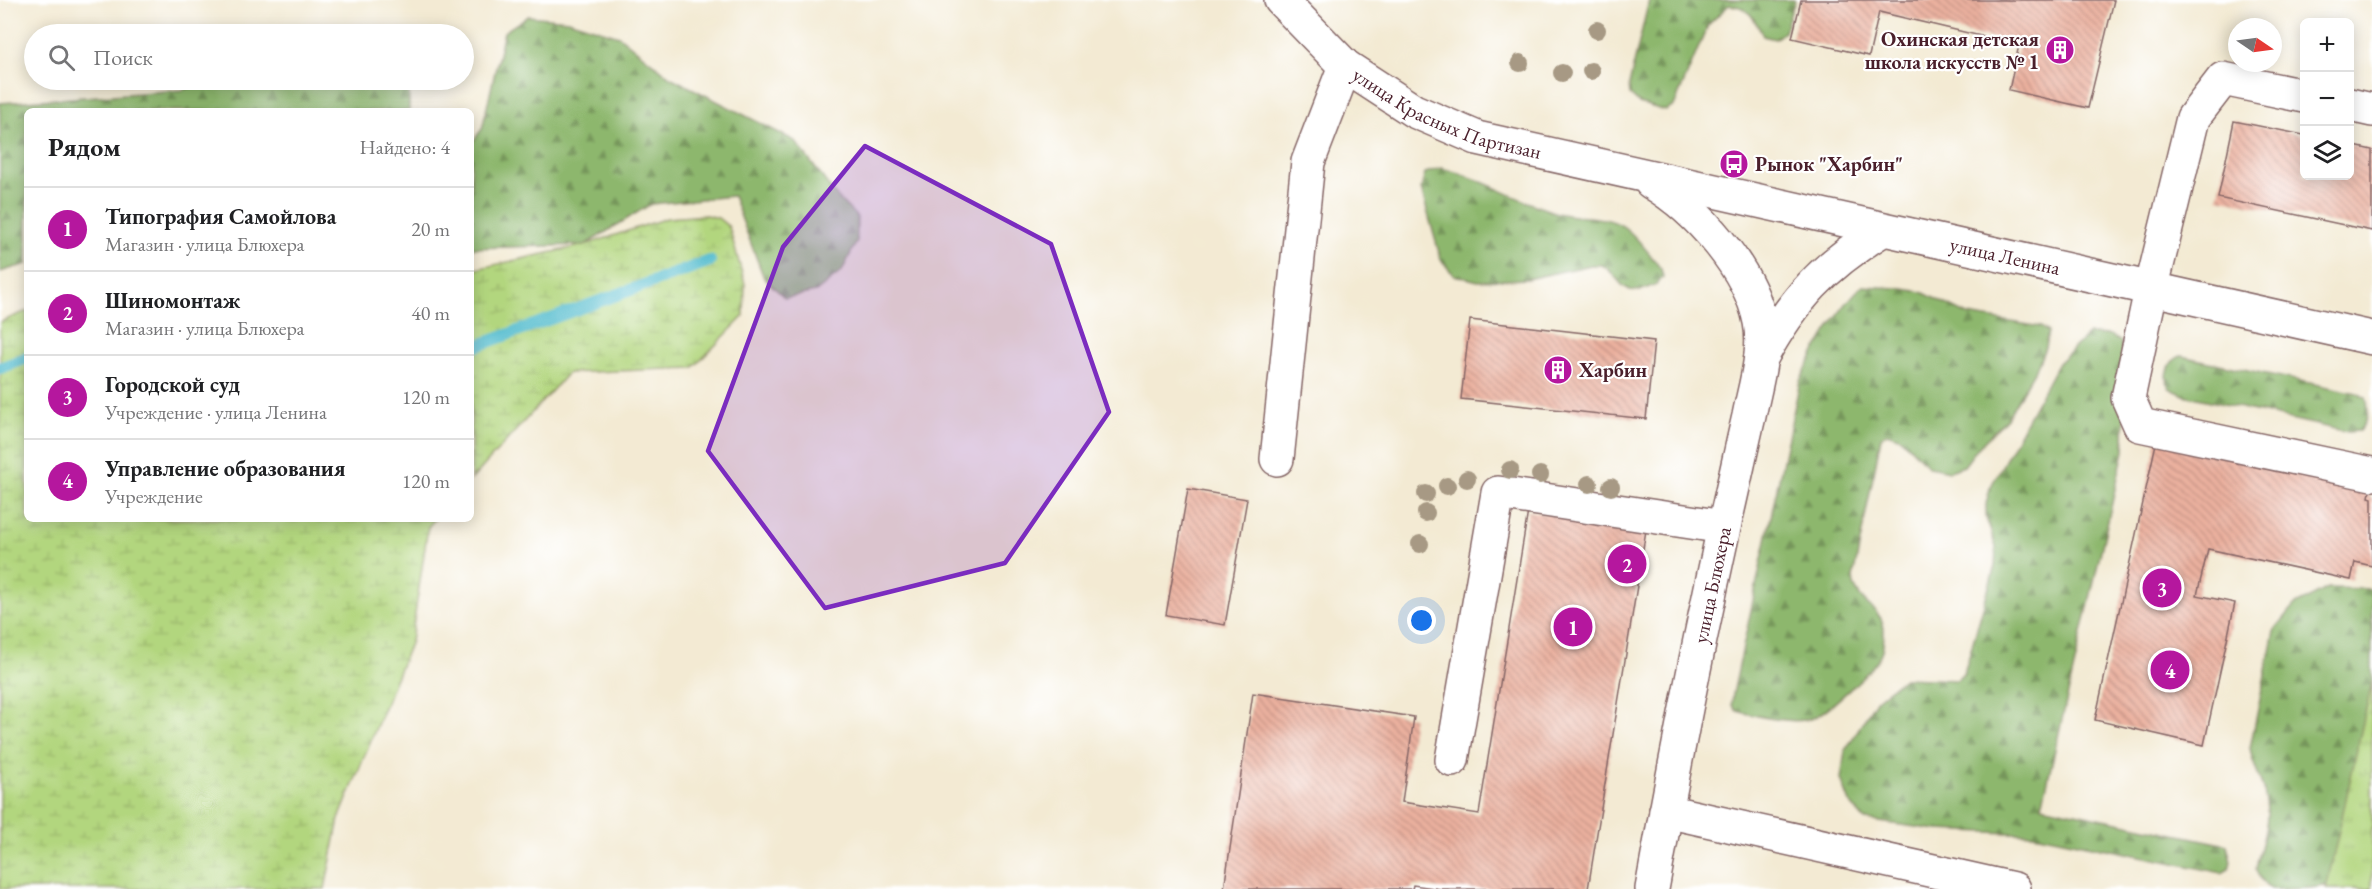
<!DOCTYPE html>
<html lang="ru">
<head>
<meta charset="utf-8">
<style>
	body { margin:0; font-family:"EB Garamond",serif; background:#f6f6f6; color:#202124 }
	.controls { position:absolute; right:18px; top:18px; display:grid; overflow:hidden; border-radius:9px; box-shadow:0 3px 15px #0003 }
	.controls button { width:54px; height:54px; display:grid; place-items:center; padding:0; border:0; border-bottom:2px solid #e0e0e0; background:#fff; color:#202124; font:30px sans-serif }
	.compass { position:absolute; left:2228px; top:18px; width:54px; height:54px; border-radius:50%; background:#fff; box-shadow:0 3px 15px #0003; rotate:103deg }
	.you { position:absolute; left:1422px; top:621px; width:21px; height:21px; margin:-15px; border:4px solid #fff; border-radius:50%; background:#1a73e8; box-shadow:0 0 0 9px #1a73e833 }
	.badge { display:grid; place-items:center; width:39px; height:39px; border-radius:50%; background:#b5179e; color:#fff; font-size:20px; font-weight:700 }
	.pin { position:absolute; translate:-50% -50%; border:3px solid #fff; box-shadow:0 2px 6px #0006 }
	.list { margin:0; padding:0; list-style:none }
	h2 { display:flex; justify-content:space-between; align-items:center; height:78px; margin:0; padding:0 24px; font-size:26px }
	h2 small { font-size:20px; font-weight:400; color:#757577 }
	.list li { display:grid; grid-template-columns:39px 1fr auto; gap:18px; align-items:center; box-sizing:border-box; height:84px; padding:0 24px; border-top:2px solid #e0e0e0 }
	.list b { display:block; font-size:22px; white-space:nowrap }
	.list p { margin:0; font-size:20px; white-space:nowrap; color:#757577 }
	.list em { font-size:20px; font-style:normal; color:#757577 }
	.icon { flex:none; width:33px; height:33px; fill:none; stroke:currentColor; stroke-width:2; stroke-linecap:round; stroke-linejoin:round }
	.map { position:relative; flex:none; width:2372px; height:889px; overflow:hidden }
	.search { position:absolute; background:#fff; box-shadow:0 3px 15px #0003; left:24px; top:24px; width:450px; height:66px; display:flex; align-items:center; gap:15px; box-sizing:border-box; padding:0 21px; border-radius:33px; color:#757577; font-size:22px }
	.panel { position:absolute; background:#fff; box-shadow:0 3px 15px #0003; left:24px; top:108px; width:450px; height:414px; border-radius:9px }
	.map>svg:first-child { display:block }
	.forest { fill:url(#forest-firs); stroke:#6c6b4c; stroke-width:1.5 }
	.wetland { fill:url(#wetland-marsh); stroke:#7e7a54; stroke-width:1.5 }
	.park { fill:url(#park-tufts); stroke:#7e7a54; stroke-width:1.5 }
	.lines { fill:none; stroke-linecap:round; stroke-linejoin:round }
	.stream { stroke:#52bcce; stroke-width:12 }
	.building { fill:url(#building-back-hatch) }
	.minor-casing { stroke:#856666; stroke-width:36 }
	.minor { stroke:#fff; stroke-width:33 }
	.tree { fill:#a79984 }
	.marked { fill:#7b2cbf; fill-opacity:0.2; stroke:#7b2cbf; stroke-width:4.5; stroke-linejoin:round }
	.labels { text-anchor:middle; stroke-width:4.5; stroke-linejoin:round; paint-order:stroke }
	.poi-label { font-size:20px; font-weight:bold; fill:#4a1f2b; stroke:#fff; text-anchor:start }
	.street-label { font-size:20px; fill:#4a1f2b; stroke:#fff }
</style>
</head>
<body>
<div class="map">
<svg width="2372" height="889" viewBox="0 0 2372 889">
	<defs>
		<pattern id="forest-firs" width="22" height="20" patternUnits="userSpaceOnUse" patternTransform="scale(1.5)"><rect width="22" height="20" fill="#8db76d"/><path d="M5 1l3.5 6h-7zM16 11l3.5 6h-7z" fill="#75945a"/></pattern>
		<pattern id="wetland-marsh" width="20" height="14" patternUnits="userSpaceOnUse" patternTransform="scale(1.5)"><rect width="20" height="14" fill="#b2d67e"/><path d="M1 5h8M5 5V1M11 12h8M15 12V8" fill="none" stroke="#9bb76d"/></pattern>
		<pattern id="park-tufts" width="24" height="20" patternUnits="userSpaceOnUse" patternTransform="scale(1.5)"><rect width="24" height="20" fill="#b2d67e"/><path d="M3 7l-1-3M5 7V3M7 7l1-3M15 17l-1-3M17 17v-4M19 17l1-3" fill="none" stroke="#9bb76d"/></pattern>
		<pattern id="building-back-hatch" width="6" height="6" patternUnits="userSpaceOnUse" patternTransform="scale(1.5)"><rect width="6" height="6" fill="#ebb19f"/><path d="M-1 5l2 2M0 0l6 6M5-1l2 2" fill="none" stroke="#c08f82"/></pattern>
	</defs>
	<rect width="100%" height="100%" fill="#fff"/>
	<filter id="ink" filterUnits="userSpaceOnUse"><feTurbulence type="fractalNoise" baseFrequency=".0167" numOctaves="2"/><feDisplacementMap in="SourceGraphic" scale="12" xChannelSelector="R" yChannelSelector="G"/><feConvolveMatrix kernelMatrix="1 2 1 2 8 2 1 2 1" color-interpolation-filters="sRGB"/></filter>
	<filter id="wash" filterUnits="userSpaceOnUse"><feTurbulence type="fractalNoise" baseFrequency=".008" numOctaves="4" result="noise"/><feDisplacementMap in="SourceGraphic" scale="24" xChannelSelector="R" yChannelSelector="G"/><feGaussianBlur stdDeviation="1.35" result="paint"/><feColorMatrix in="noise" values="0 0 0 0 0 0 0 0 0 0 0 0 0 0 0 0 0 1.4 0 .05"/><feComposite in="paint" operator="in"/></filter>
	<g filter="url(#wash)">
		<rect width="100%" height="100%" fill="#f3ead3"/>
		<!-- forest -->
		<path class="forest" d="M1649,0H1795L1784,32L1775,39L1763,36C1754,18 1749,6 1729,5L1708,25L1674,106L1666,111L1639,103L1630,95L1629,85Z
			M528,16L568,20L619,36L670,77L795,141L838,198L857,217V241L842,271L816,292L785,298L764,278L733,196L651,204L585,245L471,248V144L482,129L504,32Z
			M210,80H409V111H27V264L0,272V103L182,90Z
			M1441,168C1482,178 1517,201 1557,213C1578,219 1606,214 1624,227C1639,238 1650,255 1661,269L1663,277L1657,284L1640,291L1630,290L1623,286L1609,270L1602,265H1591L1527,279L1478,281L1454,275L1441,260L1421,189L1425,173Z
			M1862,286L1897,288L1922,292L1968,315L2041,327L2048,332L2045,347L2038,365L2007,418L1976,450L1964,466L1950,471L1929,467L1901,438L1887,433L1881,437L1853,578C1855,605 1884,607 1884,631C1884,637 1883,648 1881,654C1875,669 1824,715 1810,719C1791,724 1756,716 1737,711L1732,705L1733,694L1800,381C1815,350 1837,310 1862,286Z
			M2089,334L2110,335L2121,342L2125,382L2124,451L2042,806L2227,845L2231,861L2229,869L2222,873L2034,834L1937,830L1865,820L1850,803L1841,779L1845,751L1877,699L1904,678L1957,680L1964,673L1995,566L1996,547L1986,518V504L1990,488L2058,363Z
			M2181,356L2357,393L2366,398C2370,411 2368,420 2359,431L2348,432L2184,395L2169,388C2165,377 2167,361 2181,356Z
			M2328,588L2372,589V889H2326L2327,885C2315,889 2284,889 2272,889C2264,887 2260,878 2256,871C2258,851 2268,832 2267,811C2267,788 2253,770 2250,748L2274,631L2294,606Z"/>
		<!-- wetland -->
		<path class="wetland" d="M706,215L718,218L729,227L745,284L744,316L693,368L568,373L471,480V270L585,245L667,218Z
			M27,311V519H435L428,527L411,641L339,819L325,889H0V322Z"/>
		<!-- park -->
		<path class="park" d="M2372,682V889H2326Z"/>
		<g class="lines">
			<!-- stream -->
			<path class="stream" d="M471,348L710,261
				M0,368L27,358"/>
		</g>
		<g id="blocks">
			<!-- building -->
			<path class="building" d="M1801,0H2114L2088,108L2009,90L2019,45L1879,12L1869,56L1792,38Z
				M2234,121L2304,135V176H2350V145L2372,150V231L2218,198Z
				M1470,320L1654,341L1646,419L1461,399Z
				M2157,439L2371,486L2369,497L2372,498V566L2355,562L2351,580L2208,549L2197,595L2235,603L2204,745L2095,720Z
				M1188,489L1247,499L1225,625L1166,615Z
				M1528,511L1646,530L1588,889H1441L1413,885L1412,889H1224L1253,693L1414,717L1402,802L1479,814Z"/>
		</g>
	</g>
	<g filter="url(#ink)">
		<use href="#blocks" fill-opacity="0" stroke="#856666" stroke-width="1.5"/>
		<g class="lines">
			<!-- minor casing -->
			<g class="minor-casing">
				<g id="minor">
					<path id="s1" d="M1281,0L1345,66L1414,111L1477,138L2372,338"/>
					<path d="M2304,96L2223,79L2193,118L2151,290L2128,398L2140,425L2372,474"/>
					<path d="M2350,105L2372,110"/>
					<path d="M1651,182C1697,209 1750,269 1760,322C1766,353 1755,386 1749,416C1741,450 1734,484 1726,518C1699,641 1674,765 1652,889"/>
					<path d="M1761,358C1794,298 1824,266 1882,230"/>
					<path d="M1277,459L1308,162L1345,66"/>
					<path d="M1452,760L1498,493L1724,527"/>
					<path d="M1666,811L2014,889"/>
				</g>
			</g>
			<!-- minor -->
			<use href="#minor" class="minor"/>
		</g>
		<!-- trees -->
		<g class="tree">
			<circle cx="1597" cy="30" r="9"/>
			<circle cx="1520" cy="63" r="9"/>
			<circle cx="1591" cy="71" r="9"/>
			<circle cx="1562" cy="73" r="9"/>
			<circle cx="1510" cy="470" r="9"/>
			<circle cx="1540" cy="475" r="9"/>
			<circle cx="1467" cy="479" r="9"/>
			<circle cx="1589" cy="484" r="9"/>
			<circle cx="1447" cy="486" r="9"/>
			<circle cx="1611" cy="487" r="9"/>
			<circle cx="1426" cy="494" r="9"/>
			<circle cx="1426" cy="513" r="9"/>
			<circle cx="1420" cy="544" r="9"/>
		</g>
	</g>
	<!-- marked area -->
	<path class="marked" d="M865,146L1051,244L1109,412L1005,563L825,608L708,451L783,247Z"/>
	<!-- icons -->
	<defs>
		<g id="building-disc" transform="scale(1.5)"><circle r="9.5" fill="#b5179e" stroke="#fff"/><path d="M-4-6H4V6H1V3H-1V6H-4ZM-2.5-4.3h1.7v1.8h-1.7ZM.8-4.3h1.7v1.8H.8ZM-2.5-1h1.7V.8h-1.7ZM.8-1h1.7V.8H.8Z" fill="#fff"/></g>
		<g id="bus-disc" transform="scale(1.5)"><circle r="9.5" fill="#b5179e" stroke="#fff"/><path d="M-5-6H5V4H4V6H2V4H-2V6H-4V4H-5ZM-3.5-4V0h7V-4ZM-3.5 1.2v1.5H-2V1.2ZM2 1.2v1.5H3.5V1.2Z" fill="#fff"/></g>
	</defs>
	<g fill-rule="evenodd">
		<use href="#building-disc" x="2060" y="50"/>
		<use href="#bus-disc" x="1734" y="164"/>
		<use href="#building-disc" x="1558" y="370"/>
	</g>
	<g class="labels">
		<!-- poi labels -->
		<g class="poi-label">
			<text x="2039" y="46" text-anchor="end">Охинская детская<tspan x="2039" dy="23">школа искусств № 1</tspan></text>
			<text x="1755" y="171">Рынок "Харбин"</text>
			<text x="1579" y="377">Харбин</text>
		</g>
		<!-- street labels -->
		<g class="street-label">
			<text dy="7" stroke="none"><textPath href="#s1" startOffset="206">улица Красных Партизан</textPath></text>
			<text dy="7" stroke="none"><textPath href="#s1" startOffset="784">улица Ленина</textPath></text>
			<text transform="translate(1712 585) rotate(-78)" y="7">улица Блюхера</text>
		</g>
	</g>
</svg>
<div class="controls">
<button>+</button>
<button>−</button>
<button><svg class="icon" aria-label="layers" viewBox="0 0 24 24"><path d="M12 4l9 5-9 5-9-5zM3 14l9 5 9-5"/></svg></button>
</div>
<svg class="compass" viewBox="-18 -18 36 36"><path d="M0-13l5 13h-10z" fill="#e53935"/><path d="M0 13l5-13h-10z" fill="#757577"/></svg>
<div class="you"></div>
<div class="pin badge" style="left:1573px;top:627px">1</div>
<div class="pin badge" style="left:1627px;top:564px">2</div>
<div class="pin badge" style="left:2162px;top:588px">3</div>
<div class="pin badge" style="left:2170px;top:670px">4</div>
<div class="search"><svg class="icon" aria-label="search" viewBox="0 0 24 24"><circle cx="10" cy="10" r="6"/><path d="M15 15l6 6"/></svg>Поиск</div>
<section class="panel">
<h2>Рядом<small>Найдено: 4</small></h2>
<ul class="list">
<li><span class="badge">1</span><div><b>Типография Самойлова</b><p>Магазин · улица Блюхера</p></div><em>20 m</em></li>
<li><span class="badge">2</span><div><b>Шиномонтаж</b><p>Магазин · улица Блюхера</p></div><em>40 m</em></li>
<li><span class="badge">3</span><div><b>Городской суд</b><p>Учреждение · улица Ленина</p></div><em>120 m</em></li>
<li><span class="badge">4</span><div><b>Управление образования</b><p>Учреждение</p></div><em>120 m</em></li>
</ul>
</section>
</div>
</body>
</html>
